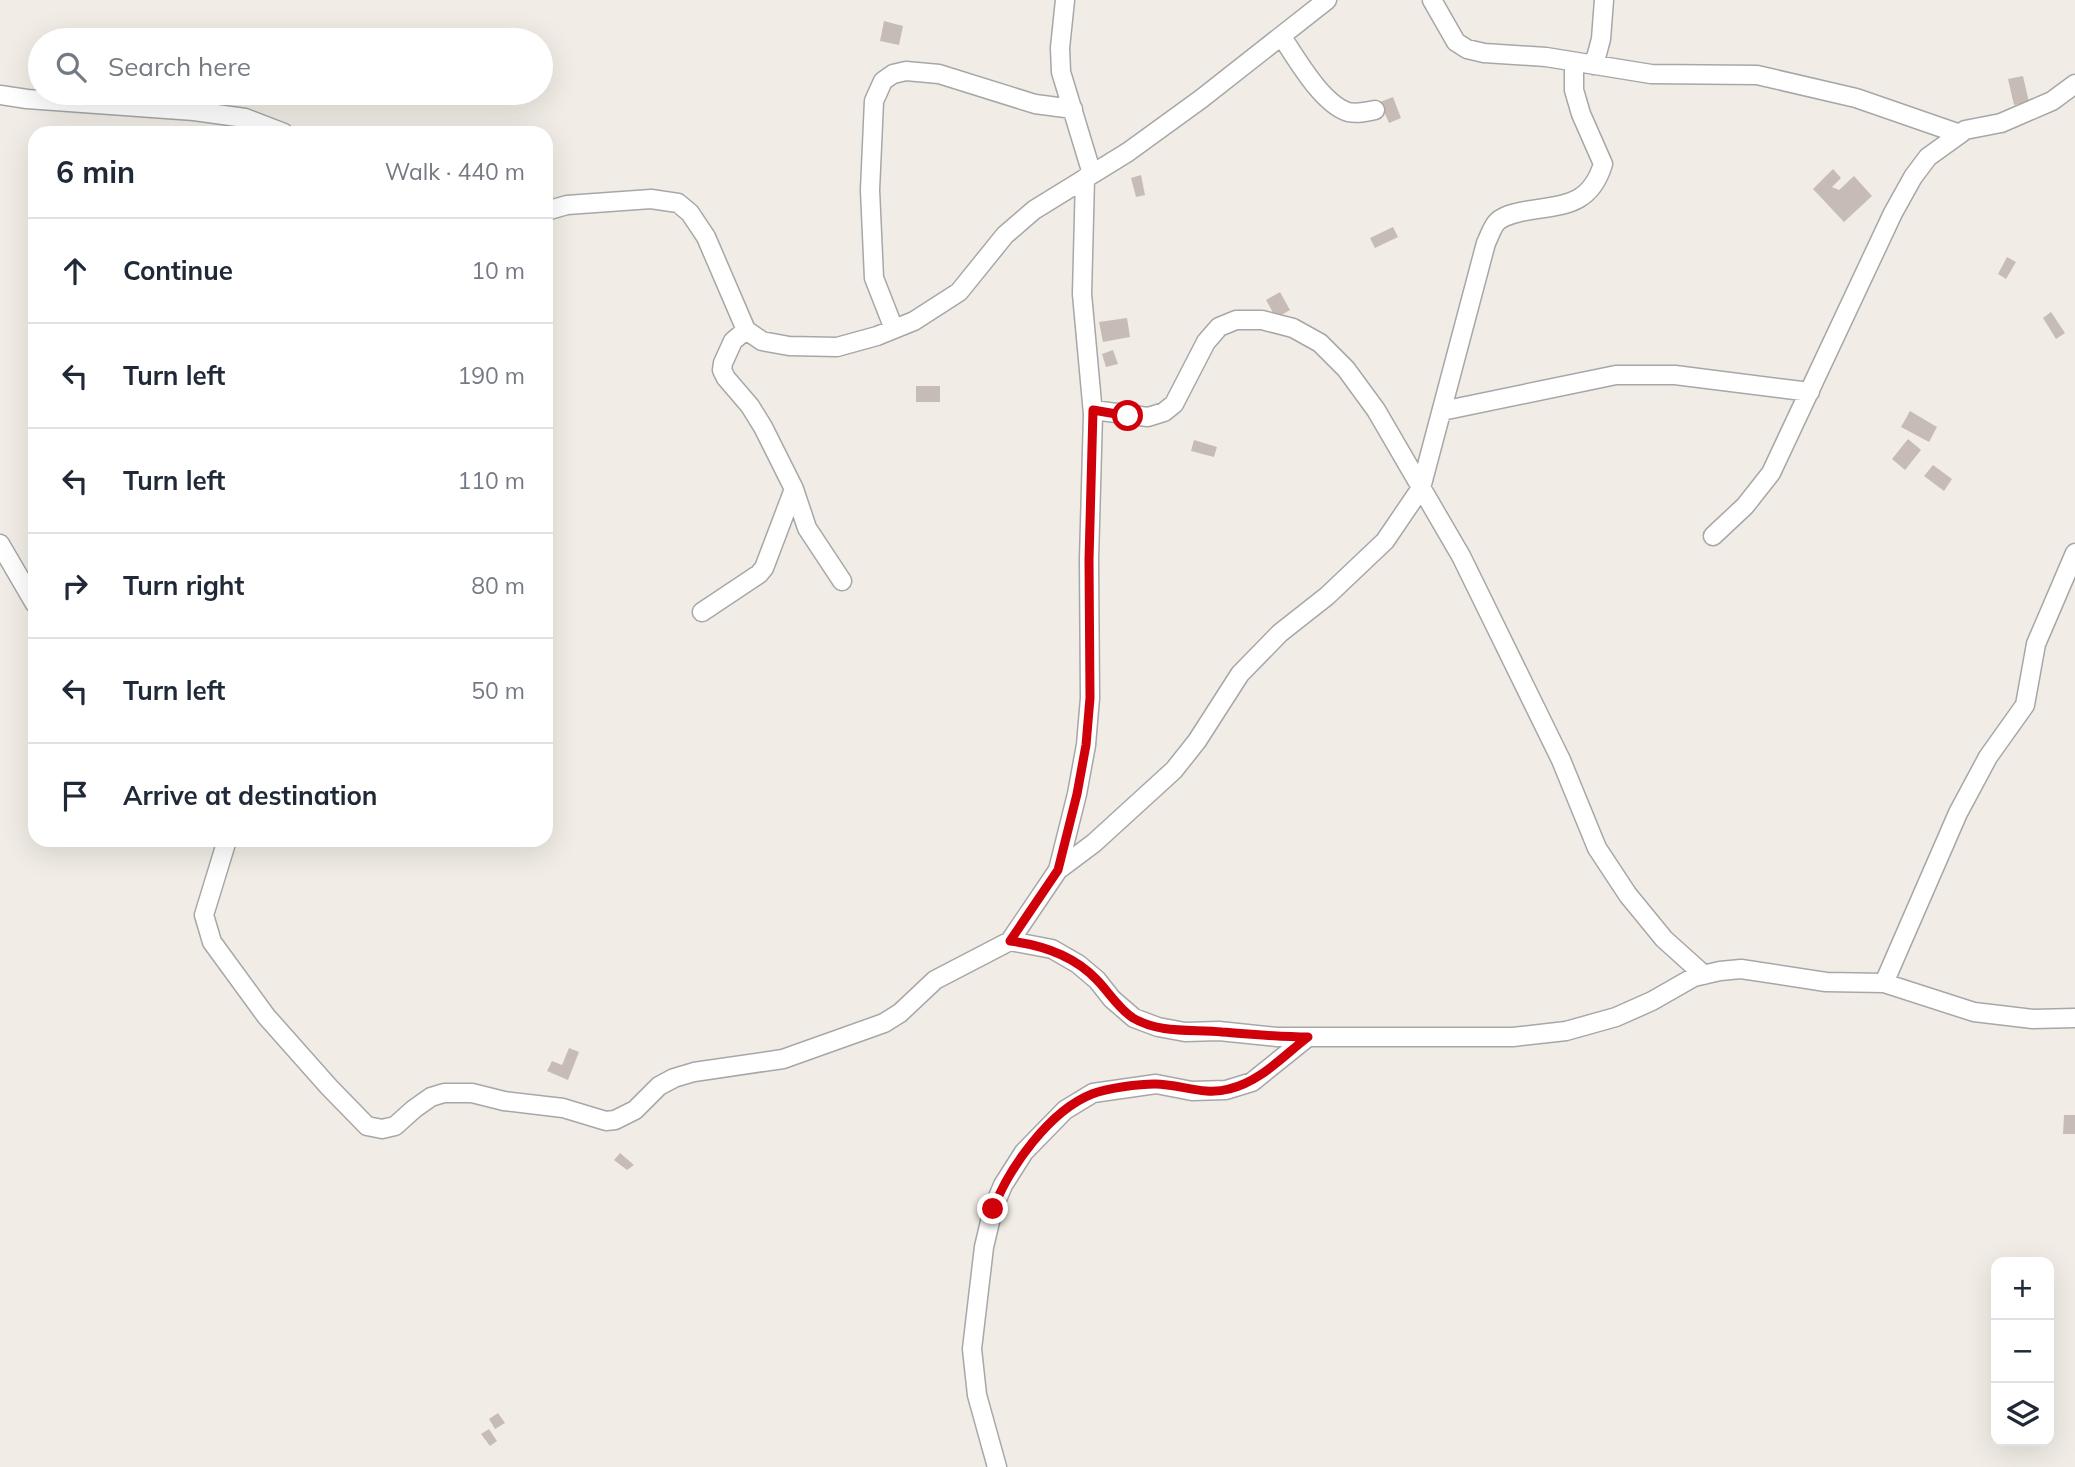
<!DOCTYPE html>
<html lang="en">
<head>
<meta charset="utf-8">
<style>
	body { margin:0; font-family:Mulish,sans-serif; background:#f2f2f3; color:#1f2937 }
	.controls { position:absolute; right:21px; bottom:21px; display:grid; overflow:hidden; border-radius:14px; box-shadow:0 7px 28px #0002 }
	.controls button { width:63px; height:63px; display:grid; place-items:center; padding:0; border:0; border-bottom:2px solid #e0e1e3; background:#fff; color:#1f2937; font:35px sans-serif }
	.stop { position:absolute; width:21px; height:21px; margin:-16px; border:5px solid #d0000b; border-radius:50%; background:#fff }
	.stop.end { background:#d0000b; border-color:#fff; box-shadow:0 2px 7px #0008 }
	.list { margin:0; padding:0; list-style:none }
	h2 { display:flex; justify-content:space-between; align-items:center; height:91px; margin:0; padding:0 28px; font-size:30px }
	h2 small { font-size:23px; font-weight:400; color:#747a83 }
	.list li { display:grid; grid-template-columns:46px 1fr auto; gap:21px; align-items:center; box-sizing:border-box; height:105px; padding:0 28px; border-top:2px solid #e0e1e3 }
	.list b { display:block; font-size:26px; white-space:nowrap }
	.list em { font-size:23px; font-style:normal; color:#747a83 }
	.icon { flex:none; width:38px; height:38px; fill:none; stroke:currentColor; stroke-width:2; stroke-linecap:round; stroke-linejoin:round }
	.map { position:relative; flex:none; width:2075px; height:1467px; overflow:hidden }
	.search { position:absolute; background:#fff; box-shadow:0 7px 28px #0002; left:28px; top:28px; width:525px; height:77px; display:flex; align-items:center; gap:18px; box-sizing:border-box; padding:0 24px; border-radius:38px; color:#747a83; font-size:26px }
	.panel { position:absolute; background:#fff; box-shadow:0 7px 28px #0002; left:28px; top:126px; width:525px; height:721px; border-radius:21px }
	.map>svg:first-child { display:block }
	.building { fill:#c6bcb5 }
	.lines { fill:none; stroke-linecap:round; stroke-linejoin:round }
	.street-casing { stroke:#a7a7a7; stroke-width:21 }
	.street { stroke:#fff; stroke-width:18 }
	.route { stroke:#d0000b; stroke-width:9 }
</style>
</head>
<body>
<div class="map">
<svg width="2075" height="1467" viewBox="0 0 2075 1467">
	<rect width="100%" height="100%" fill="#f1ede6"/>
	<!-- building -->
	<path class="building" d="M884,21L903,26L899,45L880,41Z
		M2023,76L2029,102L2014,105L2008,79Z
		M1393,97L1401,118L1389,123L1380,102Z
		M1833,169L1841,178L1832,187L1839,190L1854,176L1872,196L1844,222L1813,189Z
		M1141,175L1145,195L1136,197L1131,178Z
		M1393,227L1398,237L1375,248L1370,238Z
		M2007,257L2016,262L2006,279L1998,274Z
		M1280,292L1290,310L1276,318L1266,300Z
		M2051,312L2065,333L2056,339L2043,318Z
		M1127,318L1130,337L1103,342L1099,322Z
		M1113,350L1118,364L1106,367L1102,354Z
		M916,386H940V402H916Z
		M1910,411L1937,427L1929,442L1901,427Z
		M1908,439L1921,450L1905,470L1892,459Z
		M1194,440L1217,447L1214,457L1191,451Z
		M1933,465L1952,479L1944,491L1924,476Z
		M569,1048L579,1052L568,1080L547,1071L552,1061L562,1065Z
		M2064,1115H2075V1134H2063Z
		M620,1153L634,1165L627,1170L614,1160Z
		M498,1413L505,1423L495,1429L489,1419Z
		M489,1429L497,1441L490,1446L481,1434Z"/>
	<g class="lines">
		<!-- street casing -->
		<g class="street-casing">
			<path id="street" d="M1065,0L1060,48L1061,72L1092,174
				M1432,0L1456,42L1467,49L1484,53L1546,57L1651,74L1757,75L1856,98L1960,134
				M1282,37C1296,58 1322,104 1348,112C1357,114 1366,112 1375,110
				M1594,65L1601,39L1604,0
				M0,95L27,99L194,111L245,118L284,133
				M546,211L567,205L651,199L678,203L690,213L706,237L746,330L762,341L789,346L837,347L877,336L914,321L959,292L1005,235L1034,210L1128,152L1201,99L1327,0
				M894,329L874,278L870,190L874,101L883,81L893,74L906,71L939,74L1035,104L1073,109
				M746,330L733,341L723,363L722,370L726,378L750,406L763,427L794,489L807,528L842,581
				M1093,410L1148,417L1164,412L1174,404L1206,342L1219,327L1236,320H1262L1293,328L1320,343L1346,369L1376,410L1461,556L1561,760L1597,848L1628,895L1664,939L1704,975
				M1442,411L1616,375H1675L1810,392
				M1713,536L1745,506L1771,473L1893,213L1913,177L1928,157L1960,134L1965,130L2001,123L2052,101L2075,84
				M0,544L35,604
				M702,612L759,574L764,568L794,489
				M227,840L204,915L212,942L266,1016L329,1087L367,1126L382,1129L395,1126L414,1109L431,1097L444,1093H472L504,1101L563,1108L606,1121L615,1120L635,1110L659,1086L674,1078L694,1072L783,1059L884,1023L900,1013L935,980L1010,941L1052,949L1078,964L1097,980L1112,999L1134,1018L1158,1027L1185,1032L1219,1031L1277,1037H1513L1566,1031L1616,1017L1652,1001L1694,977L1720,971L1741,969L1826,982L1884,983L1974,1012L2033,1019L2075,1018
				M1058,870L1094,843L1174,770L1197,741L1240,674L1280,633L1327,596L1385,541L1421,488L1486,243C1489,237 1492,228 1496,223C1502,216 1512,214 1520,212C1560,204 1589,209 1603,164L1581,114L1574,90V62
				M1010,941L1058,870L1077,794L1086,745L1090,698L1089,560L1093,414L1082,294L1085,178
				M1884,983L1958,813L1988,757L2025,705L2036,644L2075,553
				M997,1467L977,1395L972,1349L984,1247L993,1209L1003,1185L1024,1152L1065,1110L1093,1093L1156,1084L1192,1091L1226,1090L1252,1082L1308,1037"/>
		</g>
		<!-- street -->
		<use href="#street" class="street"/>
	</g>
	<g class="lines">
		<!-- route -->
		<path class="route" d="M993,1209C1009,1168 1049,1111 1092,1094C1107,1088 1139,1084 1155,1084C1180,1084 1204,1096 1229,1089C1260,1082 1283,1056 1308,1037C1279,1037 1251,1034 1222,1032C1193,1029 1160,1034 1133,1018C1118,1008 1109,992 1096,979C1073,955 1042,945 1010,941L1058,870L1077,794L1086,745L1090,698L1089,560L1093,410L1128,416"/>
	</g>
</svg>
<div class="controls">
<button>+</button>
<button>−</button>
<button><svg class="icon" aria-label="layers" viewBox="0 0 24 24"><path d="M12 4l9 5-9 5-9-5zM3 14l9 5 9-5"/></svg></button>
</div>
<div class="stop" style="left:1128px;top:416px"></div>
<div class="stop end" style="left:993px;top:1209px"></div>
<div class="search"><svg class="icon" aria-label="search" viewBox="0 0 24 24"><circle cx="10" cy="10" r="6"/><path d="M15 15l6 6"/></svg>Search here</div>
<section class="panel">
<h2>6 min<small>Walk · 440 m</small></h2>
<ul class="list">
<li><svg class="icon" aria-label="ahead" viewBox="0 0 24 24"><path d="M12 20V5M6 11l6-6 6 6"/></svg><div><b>Continue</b></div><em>10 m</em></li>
<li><svg class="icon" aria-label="left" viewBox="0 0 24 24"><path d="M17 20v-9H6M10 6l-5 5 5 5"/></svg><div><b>Turn left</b></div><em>190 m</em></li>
<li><svg class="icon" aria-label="left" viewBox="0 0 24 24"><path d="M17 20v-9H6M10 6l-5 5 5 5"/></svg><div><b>Turn left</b></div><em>110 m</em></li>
<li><svg class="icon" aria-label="right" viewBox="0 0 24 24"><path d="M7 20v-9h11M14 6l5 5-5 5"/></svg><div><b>Turn right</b></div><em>80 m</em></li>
<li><svg class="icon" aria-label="left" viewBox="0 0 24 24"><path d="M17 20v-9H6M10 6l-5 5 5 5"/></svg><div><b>Turn left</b></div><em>50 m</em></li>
<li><svg class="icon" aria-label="arrive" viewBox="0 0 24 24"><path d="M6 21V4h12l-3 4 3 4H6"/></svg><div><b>Arrive at destination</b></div></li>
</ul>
</section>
</div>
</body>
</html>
